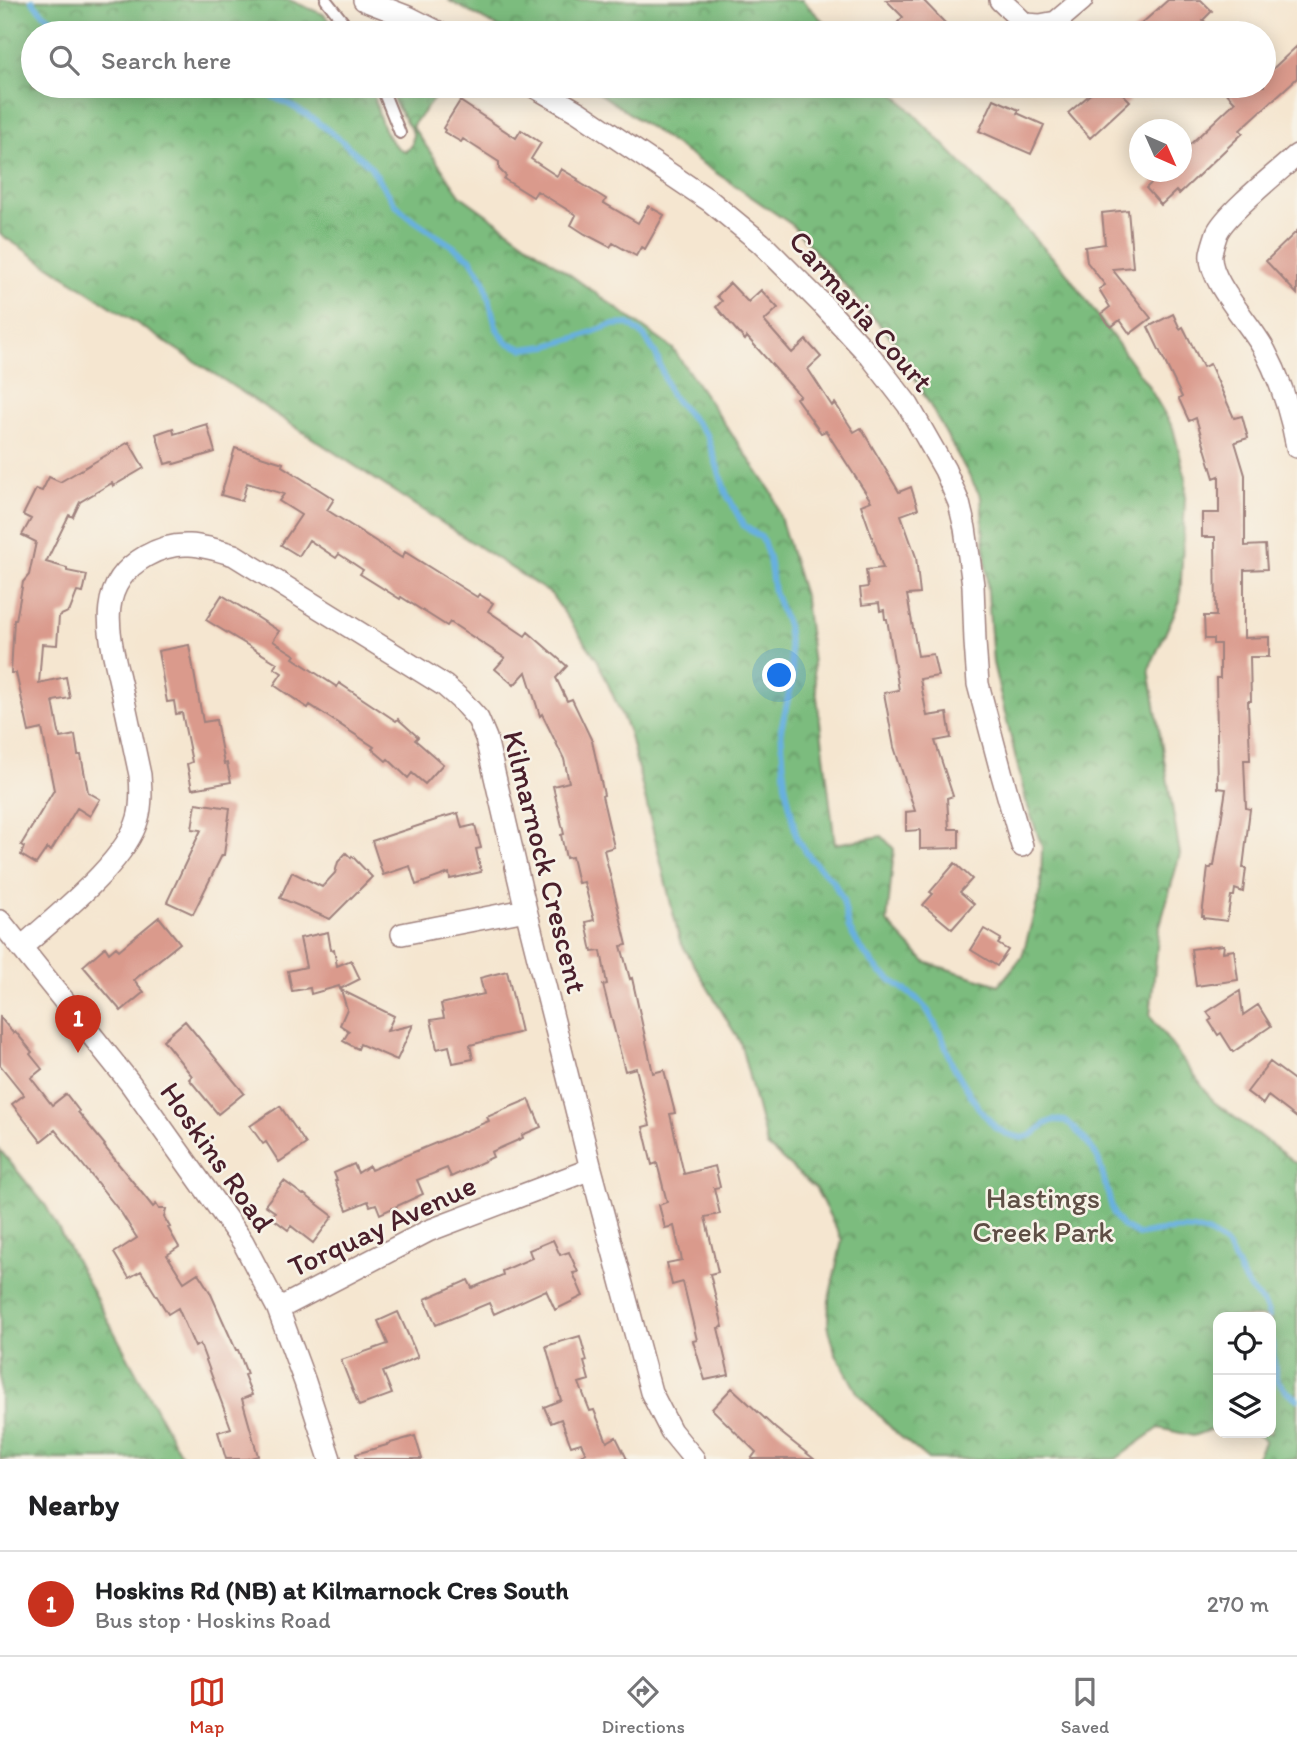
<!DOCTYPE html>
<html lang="en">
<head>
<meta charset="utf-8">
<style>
	body { margin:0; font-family:Itim,sans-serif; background:#f2f2f2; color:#202124 }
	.controls { position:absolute; right:21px; bottom:21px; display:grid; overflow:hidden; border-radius:14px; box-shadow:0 4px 18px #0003 }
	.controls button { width:63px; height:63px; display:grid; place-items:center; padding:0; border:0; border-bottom:2px solid #e0e0e0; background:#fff; color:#202124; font:35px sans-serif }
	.compass { position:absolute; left:1129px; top:119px; width:63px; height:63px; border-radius:50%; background:#fff; box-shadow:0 4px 18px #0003; rotate:135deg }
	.you { position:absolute; left:780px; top:676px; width:24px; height:24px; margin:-18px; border:5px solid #fff; border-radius:50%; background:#1a73e8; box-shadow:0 0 0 10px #1a73e833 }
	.badge { display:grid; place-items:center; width:46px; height:46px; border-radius:50%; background:#c8321e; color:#fff; font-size:23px; font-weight:700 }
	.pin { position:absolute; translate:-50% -58px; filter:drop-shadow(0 2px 4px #0008) }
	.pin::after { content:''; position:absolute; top:37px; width:24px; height:21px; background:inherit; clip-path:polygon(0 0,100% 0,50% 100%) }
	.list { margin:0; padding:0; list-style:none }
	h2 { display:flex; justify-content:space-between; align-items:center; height:91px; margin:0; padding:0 28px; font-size:30px }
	h2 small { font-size:23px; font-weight:400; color:#757577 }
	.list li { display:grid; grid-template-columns:46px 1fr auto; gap:21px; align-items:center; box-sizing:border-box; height:105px; padding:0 28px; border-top:2px solid #e0e0e0 }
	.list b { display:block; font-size:26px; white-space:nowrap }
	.list p { margin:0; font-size:23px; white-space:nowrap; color:#757577 }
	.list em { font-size:23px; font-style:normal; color:#757577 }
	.icon { flex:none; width:38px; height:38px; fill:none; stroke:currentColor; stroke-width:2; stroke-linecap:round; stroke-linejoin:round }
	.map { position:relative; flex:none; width:1297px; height:1459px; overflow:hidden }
	.search { position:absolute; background:#fff; box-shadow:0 4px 18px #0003; left:21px; right:21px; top:21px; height:77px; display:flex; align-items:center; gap:18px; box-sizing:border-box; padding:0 24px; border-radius:38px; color:#757577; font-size:26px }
	.sheet { height:196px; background:#fff }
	nav { display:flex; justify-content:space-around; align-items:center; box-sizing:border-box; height:98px; border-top:2px solid #e0e0e0; background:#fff; font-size:19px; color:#757577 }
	nav a { display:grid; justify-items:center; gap:4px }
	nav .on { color:#c8321e }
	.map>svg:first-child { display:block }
	.forest { fill:url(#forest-crowns); stroke:#636e54; stroke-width:2 }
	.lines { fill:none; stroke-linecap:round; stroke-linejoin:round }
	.stream { stroke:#68b0df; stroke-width:6 }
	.building { fill:#da9a8c }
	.lane-casing { stroke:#a0827e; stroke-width:14 }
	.street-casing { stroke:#a0827e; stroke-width:24 }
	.lane { stroke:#fff; stroke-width:10 }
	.street { stroke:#fff; stroke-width:21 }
	.labels { text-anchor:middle; stroke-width:5; stroke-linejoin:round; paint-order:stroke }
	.street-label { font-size:30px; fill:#4a1f2b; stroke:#f7f3e8 }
	.park-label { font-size:30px; fill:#5e4e45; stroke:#f7f3e8 }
</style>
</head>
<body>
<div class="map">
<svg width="1297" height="1459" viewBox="0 0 1297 1459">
	<defs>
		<pattern id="forest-crowns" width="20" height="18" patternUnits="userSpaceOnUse" patternTransform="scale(1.75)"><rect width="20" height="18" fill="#7cbc7e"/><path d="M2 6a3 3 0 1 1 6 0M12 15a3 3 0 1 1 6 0" fill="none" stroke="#689867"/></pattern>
	</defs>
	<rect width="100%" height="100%" fill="#f7f3e8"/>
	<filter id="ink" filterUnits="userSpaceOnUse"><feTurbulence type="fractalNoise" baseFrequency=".0143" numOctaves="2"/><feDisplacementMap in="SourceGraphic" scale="14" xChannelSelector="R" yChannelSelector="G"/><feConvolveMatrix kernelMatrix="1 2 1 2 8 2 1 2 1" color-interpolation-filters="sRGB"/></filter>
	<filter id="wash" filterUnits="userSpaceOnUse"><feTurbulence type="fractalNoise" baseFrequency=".00686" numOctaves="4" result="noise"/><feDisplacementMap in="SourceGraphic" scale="28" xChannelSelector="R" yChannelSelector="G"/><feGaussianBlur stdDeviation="1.57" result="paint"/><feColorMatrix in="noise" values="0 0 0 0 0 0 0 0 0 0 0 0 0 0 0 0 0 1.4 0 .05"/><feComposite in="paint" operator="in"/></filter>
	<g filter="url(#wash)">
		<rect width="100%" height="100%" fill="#f5e6d0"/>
		<!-- forest -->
		<path class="forest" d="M0,0H289L323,14L341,33H33V86H371C378,108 381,142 405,152L412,145L413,133L394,101L388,86H438L440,91L412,126L461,196L673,349L773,494L805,599L835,844L882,836L894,849L887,922L925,962L999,985L1022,957L1041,888L1042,847L1026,801L993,663L981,497L895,342L791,224L589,86H887L1063,268L1147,384L1173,428L1186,479L1180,601L1149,669L1180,854L1159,929L1150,1016L1214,1102L1297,1164V1459H1256L1265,1440L1254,1433H1271V1317H1218V1427L1193,1436L1159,1428L1116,1459H928L896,1433L858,1394L835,1352L828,1325L829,1299L842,1240L816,1189L767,1146L740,1042L680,941L629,732L598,661L551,594L0,234Z
			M448,0H802L835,33H509Z
			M0,1150L46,1206L183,1459H0Z"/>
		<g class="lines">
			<!-- stream -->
			<path class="stream" d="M32,0C46,22 66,26 90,33
				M188,86L192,87L259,90L290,105L315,120L343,142L370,166L395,204L408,216L470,258L484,280L496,327L506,342L523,349L547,346L576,338L611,325L629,324L644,336L656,354L670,394L707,435L726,493L744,526L762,538L769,558L774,592L787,625L793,677L781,729L785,784L797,839L811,859L833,881L843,900L849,929L861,949L880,972L916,998L928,1011L942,1037L952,1064L978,1107L996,1128L1007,1134L1022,1138L1032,1135L1045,1124L1054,1120L1065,1121L1071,1125L1088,1143L1098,1158L1114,1215L1122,1226L1138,1235C1165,1230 1207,1221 1227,1247C1235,1257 1239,1274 1248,1286C1256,1297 1267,1303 1269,1317
				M1271,1336L1276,1378L1285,1390L1297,1399"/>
		</g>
		<g id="blocks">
			<!-- building -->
			<path class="building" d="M886,0H923L946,24L936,33H908L898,22L903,17Z
				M1168,0H1201L1212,11L1203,20L1206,23L1195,33H1131Z
				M1297,46V78L1240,130L1243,133L1179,194L1176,191L1161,205L1146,188L1163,172H1181V153L1235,102L1220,86H1264V77Z
				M1100,86H1115L1130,101L1090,138L1068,113Z
				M994,99L1019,110L1017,113L1044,125L1031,154L979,131Z
				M460,101L516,138L521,130L541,143L531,159L557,176L561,169L578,179L577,181L606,199L604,203L638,223L648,206L664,215L645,249L641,247L636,256L613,243L610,247L585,234L571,225L576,215L537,191L533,197L504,179L506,176L499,169V162L463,139L461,142L444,132L445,130L443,128Z
				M1128,210L1133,267L1112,269L1151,318L1130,334L1120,320L1111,327L1101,314L1110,307L1099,289L1105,285L1087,262L1085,247L1105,244L1102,213Z
				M1297,231V294L1266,261Z
				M730,283L748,302L761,290L778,308L764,321L792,353L806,340L821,357L808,369L832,406L835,403L854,432L861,428L899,492L911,487L918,509L901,515L916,557L920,594L907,595L918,656L933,654L938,676L920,679L927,716L947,713L951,738L935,741L953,796L947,798L949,829H959V848L920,849V830L906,831V812L915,811L894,747L884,693L899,690L887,619H885L884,610L880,611L879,603L862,605L860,588L868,587L866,570L883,568L861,505L871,501L826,431L821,433L796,398L800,396L747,337L745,340L716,307L722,301L717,296Z
				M1173,314L1180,329L1183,327L1203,367L1210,364L1234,418L1242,416L1248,438L1235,442L1245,475V546L1265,545L1267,569L1244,570V638L1269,637V657H1250L1251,701H1248L1250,760H1244L1246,808L1250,809L1243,868H1246L1243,892L1235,889L1234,896H1231L1227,921L1204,918V916H1202L1208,868H1211L1212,866H1214L1226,789L1218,788L1216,678H1220V644H1213V639H1205L1204,616H1216L1215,537H1202V513H1219V476L1214,478L1196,418L1189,421L1179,399L1182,397L1148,327Z
				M207,424L215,452L174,464L173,462L165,464L156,434L173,428L174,434Z
				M129,442L144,468L113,486L112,483L80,502L73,517L69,515L46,562L67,568V571L87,575L83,593L77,592L70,610L66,613L59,616L57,645L42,644L39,683L66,677L70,698L53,701L60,738L75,735L78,755H81L88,792L100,799L90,816L77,808L51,851L47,848L36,864L21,855L24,847L21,845L54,790L42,729L29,732L16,673H11L14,620H16L23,582L29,575L36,542L22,535L31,519L23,515L36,489L42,491L49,477L60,482Z
				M235,448L283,463L282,466L334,499L327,510L402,558L405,552L477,597L479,594L493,603L488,611L525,636L528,632L567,666L556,678L567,701L572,699L592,741L604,795L602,796L614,847L604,850L627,945L621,946L630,979L632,978L653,1073L664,1070L675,1113L670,1114L684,1174L715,1166L720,1187L714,1188L720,1214L705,1217L718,1272L710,1274L723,1327L718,1328L729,1375L705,1380L693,1341L697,1340L683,1282L672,1285L667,1263L682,1260L674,1226L665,1228L659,1205L667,1202L657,1163L652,1165L643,1127L650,1125L636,1068L625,1071L603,985L607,984L601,951L592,952L586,922L594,920L584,882L578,883L572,857L566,858L561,835L564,834L553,786L569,782L564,759L542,714L540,716L526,672L514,685L495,669L505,658L450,622L447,626L401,597L400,599L360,574L363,570L339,554L336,558L309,540L299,556L281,545L301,515L279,501L284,494L247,483L242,501L221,495Z
				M222,595L279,631L273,641L295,655L293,658L337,687L339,683L396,721L398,719L418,737L415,740L443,764L425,784L412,773L408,778L388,759L386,761L372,749L374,747L310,705L308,708L274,685L282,673L274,668L277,663L206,620Z
				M189,645L203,722L216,720L224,764L227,763L231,782L192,789L187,764L192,762L182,713L176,714L174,701L167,702L158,651Z
				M196,803L230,808L224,855H222L193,914L167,902L201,830L192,829Z
				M458,813L462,828L475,825L481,848L476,849L481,872L450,879L449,873L416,885L410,866L383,875L372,841L436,820V819Z
				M346,853L351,858L352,856L372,877L330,919L280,898L292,872L322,887L335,873L338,862Z
				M955,863L972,879L960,892L974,904L952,929L923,905L933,894L930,892Z
				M159,917L180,943L134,980L144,992L121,1011L83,966L105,947L109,953L116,947L119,950Z
				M984,929L1001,939L998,944L1008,950L997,966L971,950Z
				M328,932L331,950L334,949L337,966L351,960L360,979L340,989L339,986L311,994L310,988L292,991L288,971L306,967L300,938Z
				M1224,945L1223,952L1234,950L1238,980L1196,986L1191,949Z
				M507,971L521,1032L470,1045L473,1059L453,1063L449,1046L437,1049L431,1020L444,1018L441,1004L484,994L480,978Z
				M341,990L394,1016L387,1031L413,1025L397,1060L360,1044L358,1049L343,1041L349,1031L340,1025L347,1009Z
				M1240,991L1243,1015L1258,1005L1271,1026L1233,1052L1221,1033L1218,1035L1209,1021L1212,1019L1207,1012Z
				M0,1017L13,1033L15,1031L32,1052L30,1054L42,1069L31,1078L52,1105L66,1094L79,1111L78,1112L105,1145L104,1146L153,1207L156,1204L159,1209H166L164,1217L170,1227L168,1228L179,1247L167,1255L184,1282L198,1273L210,1292L236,1350H238L247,1374L244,1375L252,1395L242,1399L258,1456L247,1459H226L218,1432L231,1428L200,1344L195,1347L178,1308L168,1314L141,1271L129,1278L114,1253L137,1238L122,1214L55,1130L41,1141L12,1104L24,1095L0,1065Z
				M185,1021L244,1093L218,1114L189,1079L192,1076L163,1040Z
				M1270,1062L1297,1082V1118L1268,1096L1263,1104L1247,1092Z
				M529,1099L541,1127L522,1135L523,1138L491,1152L493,1157L451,1177L447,1168L417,1180L423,1194L380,1214L376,1204L370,1206L368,1201L347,1210L335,1181L337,1180L334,1173L354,1164L358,1173L369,1166L371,1170L489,1121L487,1117Z
				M280,1106L306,1144L279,1162L266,1142L263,1144L250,1126Z
				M284,1181L303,1195L304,1194L333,1216L313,1243L291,1226L288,1230L271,1217L275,1212L265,1205Z
				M553,1240L560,1255L569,1252L578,1272L573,1273L583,1296L555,1310L546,1290L494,1314L489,1303L436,1325L425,1299L468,1280L472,1288L503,1275L502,1271L532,1258L529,1250Z
				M398,1312L418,1357L383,1372L392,1394L359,1406L341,1360L388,1344L378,1321Z
				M580,1336L587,1361L584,1362L589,1380L579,1383L590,1411L594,1410L607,1442L616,1437L627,1459H575L586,1453L581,1443L571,1446L561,1419L551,1423L544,1407L561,1400L546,1346Z
				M732,1388L775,1428L814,1459H751L756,1452L712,1409Z
				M415,1436L422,1459H357L356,1454L387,1445V1444Z"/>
		</g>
	</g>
	<g filter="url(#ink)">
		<use href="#blocks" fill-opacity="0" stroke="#a0827e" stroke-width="2"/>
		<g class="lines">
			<!-- lane casing -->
			<g class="lane-casing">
				<path id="lane" d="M326,0L352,33
					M381,86L400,133"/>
			</g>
			<!-- street casing -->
			<g class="street-casing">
				<path id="street" d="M364,0L408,17L440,33
					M1000,0L1025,24L1040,25L1056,22L1082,0
					M533,86L578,112L710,201L761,243L824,306L871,357L908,405L945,470L959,503L965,528L973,585L975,642L978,684L1002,775L1022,846
					M1297,155C1279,171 1225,214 1217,233C1215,239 1212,248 1211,254C1208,281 1252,325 1265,351C1281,381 1291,414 1297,447
					M0,921L130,1083L243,1242L278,1309L305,1382L330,1459
					M402,934L526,910
					M22,947C56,916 126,863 138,818C142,804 141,789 140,775C134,747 128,719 122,691C111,640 91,587 146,556C177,538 202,545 234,555L445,686L461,700L478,719L486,738L526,910L591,1169L651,1392L671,1431L694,1459
					M278,1309L428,1231L591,1169"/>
			</g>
			<!-- lane -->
			<use href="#lane" class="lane"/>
			<!-- street -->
			<use href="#street" class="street"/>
		</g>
	</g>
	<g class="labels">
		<!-- street labels -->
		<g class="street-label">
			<text transform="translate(861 311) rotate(49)" y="10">Carmaria Court</text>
			<text transform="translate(545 862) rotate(76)" y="10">Kilmarnock Crescent</text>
			<text transform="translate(217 1157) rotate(55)" y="10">Hoskins Road</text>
			<text transform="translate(382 1226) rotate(-25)" y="10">Torquay Avenue</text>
		</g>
		<!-- park labels -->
		<g class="park-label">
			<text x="1043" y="1208">Hastings<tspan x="1043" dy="34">Creek Park</tspan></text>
		</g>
	</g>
</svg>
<div class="controls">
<button><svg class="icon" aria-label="locate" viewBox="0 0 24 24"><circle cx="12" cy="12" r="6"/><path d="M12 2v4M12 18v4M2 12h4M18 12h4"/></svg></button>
<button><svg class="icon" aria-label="layers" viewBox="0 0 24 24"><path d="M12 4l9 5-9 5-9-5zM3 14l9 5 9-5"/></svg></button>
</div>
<svg class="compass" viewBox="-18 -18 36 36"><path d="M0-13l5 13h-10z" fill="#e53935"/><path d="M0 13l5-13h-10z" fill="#757577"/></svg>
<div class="you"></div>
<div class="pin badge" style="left:78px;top:1053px">1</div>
<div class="search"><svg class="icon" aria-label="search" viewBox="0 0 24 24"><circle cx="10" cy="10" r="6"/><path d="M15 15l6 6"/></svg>Search here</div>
</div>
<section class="sheet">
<h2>Nearby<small></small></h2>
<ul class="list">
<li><span class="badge">1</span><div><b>Hoskins Rd (NB) at Kilmarnock Cres South</b><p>Bus stop · Hoskins Road</p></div><em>270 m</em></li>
</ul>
</section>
<nav>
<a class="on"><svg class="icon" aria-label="map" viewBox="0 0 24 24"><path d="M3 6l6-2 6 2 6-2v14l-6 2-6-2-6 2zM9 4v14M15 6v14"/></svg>Map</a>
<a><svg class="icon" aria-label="directions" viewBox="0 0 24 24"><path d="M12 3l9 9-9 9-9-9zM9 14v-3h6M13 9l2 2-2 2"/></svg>Directions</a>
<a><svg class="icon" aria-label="saved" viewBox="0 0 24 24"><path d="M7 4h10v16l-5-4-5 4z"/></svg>Saved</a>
</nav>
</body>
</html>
